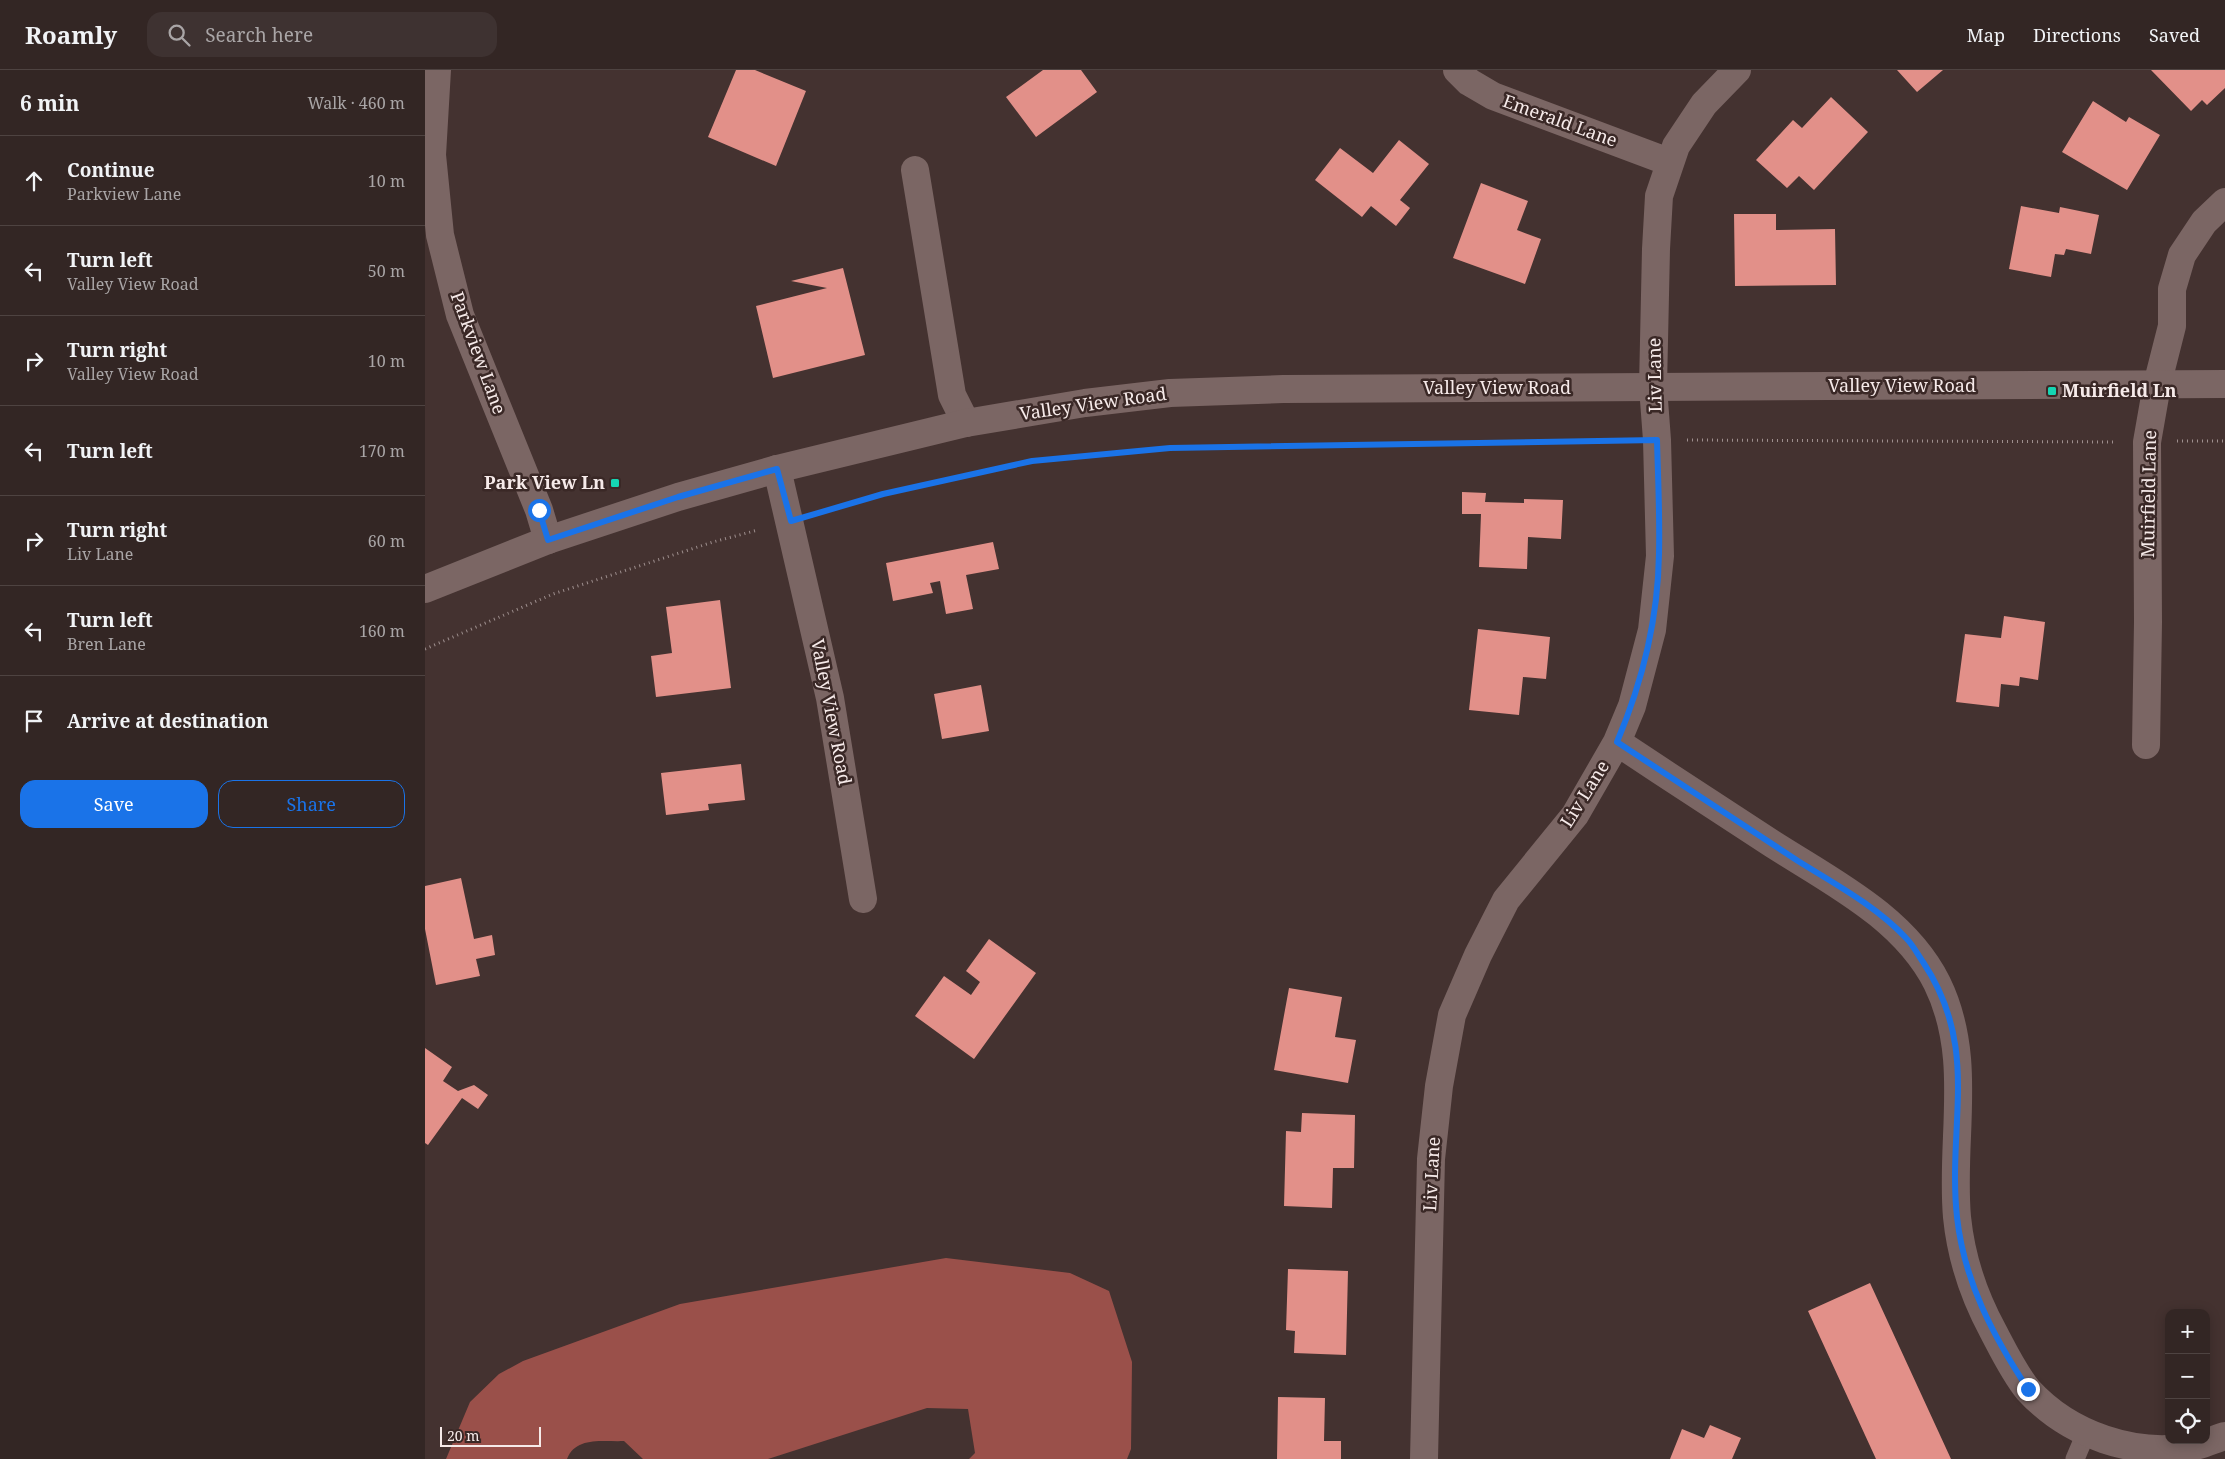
<!DOCTYPE html>
<html lang="en">
<head>
<meta charset="utf-8">
<style>
	body { margin:0; font-family:"Noto Serif",serif; background:#3e3231; color:#f1f3f6 }
	.controls { position:absolute; right:15px; bottom:15px; display:grid; overflow:hidden; border-radius:10px; box-shadow:0 2px 12px #0003 }
	.controls button { width:45px; height:45px; display:grid; place-items:center; padding:0; border:0; border-bottom:1px solid #4e4341; background:#332624; color:#f1f3f6; font:25px sans-serif }
	.scale { position:absolute; left:15px; bottom:12px; width:101px; box-sizing:border-box; padding-left:5px; border:2px solid #f6eae9; border-top:0; font-size:14px; line-height:18px; white-space:nowrap; color:#f6eae9; -webkit-text-stroke:4px #3a2826; paint-order:stroke }
	.stop { position:absolute; width:15px; height:15px; margin:-11px; border:4px solid #1a73e8; border-radius:50%; background:#fff }
	.stop.end { background:#1a73e8; border-color:#fff; box-shadow:0 1px 5px #0008 }
	.list { margin:0; padding:0; list-style:none }
	h2 { display:flex; justify-content:space-between; align-items:center; height:65px; margin:0; padding:0 20px; font-size:21px }
	h2 small { font-size:16px; font-weight:400; color:#a9a5a6 }
	.list li { display:grid; grid-template-columns:32px 1fr auto; gap:15px; align-items:center; box-sizing:border-box; height:90px; padding:0 20px; border-top:1px solid #4e4341 }
	.list b { display:block; font-size:19px; white-space:nowrap }
	.list p { margin:0; font-size:16px; white-space:nowrap; color:#a9a5a6 }
	.list em { font-size:16px; font-style:normal; color:#a9a5a6 }
	.actions { display:flex; gap:10px; padding:15px 20px }
	.actions a { flex:1; padding:11px 0; border:1px solid #1a73e8; border-radius:15px; text-align:center; font-size:18px; color:#1a73e8 }
	.actions .main { background:#1a73e8; color:#fff }
	.icon { flex:none; width:28px; height:28px; fill:none; stroke:currentColor; stroke-width:2; stroke-linecap:round; stroke-linejoin:round }
	.map { position:relative; flex:none; width:1800px; height:1389px; overflow:hidden }
	header { display:flex; align-items:center; gap:30px; box-sizing:border-box; height:70px; padding:0 25px; background:#332624; border-bottom:1px solid #4e4341 }
	header strong { font-size:24px }
	nav { display:flex; gap:28px; margin-inline-start:auto; font-size:18px }
	.search { width:350px; height:45px; background:#3e3231; display:flex; align-items:center; gap:12px; box-sizing:border-box; padding:0 18px; border-radius:15px; color:#a9a5a6; font-size:19px }
	main { display:flex }
	aside { flex:1; background:#332624 }
	.map>svg:first-child { display:block }
	.water { fill:#9a504a }
	.building { fill:#e29089 }
	.lines { fill:none; stroke-linecap:round; stroke-linejoin:round }
	.path { stroke:#9e8f8e; stroke-width:3; stroke-dasharray:1 4; stroke-linecap:butt }
	.service { stroke:#7b6664; stroke-width:19 }
	.minor { stroke:#7b6664; stroke-width:28 }
	.tertiary { stroke:#7b6664; stroke-width:28 }
	.route { stroke:#1a73e8; stroke-width:6 }
	.poi-dot { fill:#15d5b3; stroke:#3a2826; stroke-width:2 }
	.labels { text-anchor:middle; stroke-width:5; stroke-linejoin:round; paint-order:stroke }
	.street-label { font-size:18px; fill:#f6eae9; stroke:#3a2826 }
	.poi-label { font-size:18px; font-weight:bold; fill:#f6eae9; stroke:#3a2826; text-anchor:start }
</style>
</head>
<body>
<header>
<strong>Roamly</strong>
<div class="search"><svg class="icon" aria-label="search" viewBox="0 0 24 24"><circle cx="10" cy="10" r="6"/><path d="M15 15l6 6"/></svg>Search here</div>
<nav><a>Map</a><a>Directions</a><a>Saved</a></nav>
</header>
<main>
<aside>
<h2>6 min<small>Walk · 460 m</small></h2>
<ul class="list">
<li><svg class="icon" aria-label="ahead" viewBox="0 0 24 24"><path d="M12 20V5M6 11l6-6 6 6"/></svg><div><b>Continue</b><p>Parkview Lane</p></div><em>10 m</em></li>
<li><svg class="icon" aria-label="left" viewBox="0 0 24 24"><path d="M17 20v-9H6M10 6l-5 5 5 5"/></svg><div><b>Turn left</b><p>Valley View Road</p></div><em>50 m</em></li>
<li><svg class="icon" aria-label="right" viewBox="0 0 24 24"><path d="M7 20v-9h11M14 6l5 5-5 5"/></svg><div><b>Turn right</b><p>Valley View Road</p></div><em>10 m</em></li>
<li><svg class="icon" aria-label="left" viewBox="0 0 24 24"><path d="M17 20v-9H6M10 6l-5 5 5 5"/></svg><div><b>Turn left</b></div><em>170 m</em></li>
<li><svg class="icon" aria-label="right" viewBox="0 0 24 24"><path d="M7 20v-9h11M14 6l5 5-5 5"/></svg><div><b>Turn right</b><p>Liv Lane</p></div><em>60 m</em></li>
<li><svg class="icon" aria-label="left" viewBox="0 0 24 24"><path d="M17 20v-9H6M10 6l-5 5 5 5"/></svg><div><b>Turn left</b><p>Bren Lane</p></div><em>160 m</em></li>
<li><svg class="icon" aria-label="arrive" viewBox="0 0 24 24"><path d="M6 21V4h12l-3 4 3 4H6"/></svg><div><b>Arrive at destination</b></div></li>
</ul>
<div class="actions"><a class="main">Save</a><a>Share</a></div>
</aside>
<div class="map">
<svg width="1800" height="1389" viewBox="0 0 1800 1389">
	<rect width="100%" height="100%" fill="#443230"/>
	<!-- water -->
	<path class="water" d="M521,1188L645,1203L684,1221L707,1292L706,1379L702,1389H544L550,1383L543,1339L502,1338L343,1389H218L199,1371C178,1372 151,1366 142,1389H21L45,1332L74,1304L98,1291L255,1234Z"/>
	<!-- building -->
	<path class="building" d="M311,0H330L381,21L351,96L283,67Z
		M618,0H656L672,22L611,67L581,27Z
		M1472,0H1518L1492,22Z
		M1726,0H1800V18L1782,35L1777,30L1766,41Z
		M1406,27L1443,62L1389,120L1374,106L1362,118L1331,90L1368,50L1377,58Z
		M1668,31L1701,52L1704,47L1735,65L1702,120L1637,82Z
		M974,70L1004,94L975,130L985,138L971,156L946,136L937,147L890,110L915,78L948,103Z
		M1056,113L1103,131L1092,160L1116,169L1100,214L1028,188Z
		M1596,136L1634,143L1635,137L1674,145L1666,184L1641,179L1639,185L1630,184L1626,207L1584,199Z
		M1309,144H1351V160L1410,159L1411,215L1310,216Z
		M418,198L440,285L348,308L331,236L402,218L366,211Z
		M1037,422L1061,423L1060,432L1099,433V429L1138,430L1136,469L1103,467L1102,499L1054,497L1056,444H1037Z
		M568,472L574,499L541,505L548,539L521,544L515,511L505,513L508,523L468,531L461,493Z
		M295,530L306,618L231,627L226,586L247,583L241,537Z
		M1579,546L1620,552L1613,610L1595,607L1594,616L1576,614L1574,637L1531,632L1540,564L1576,568Z
		M1053,559L1125,567L1121,609L1098,607L1094,645L1044,640Z
		M556,615L564,661L517,669L509,624Z
		M316,694L320,730L283,734L284,740L241,745L236,703Z
		M36,808L49,869L67,865L70,885L51,889L55,906L11,915L0,859V816Z
		M564,869L611,903L549,989L490,946L519,906L546,925L555,912L541,901Z
		M864,918L917,927L910,967L931,970L923,1013L849,1000Z
		M0,978L27,997L18,1011L33,1021L49,1015L63,1025L53,1039L37,1028L3,1075L0,1073Z
		M877,1043L930,1045L929,1098H908L907,1138L859,1136L861,1061L876,1062Z
		M863,1199L923,1201L921,1285L869,1283L870,1261L861,1260Z
		M1445,1213L1526,1389H1451L1383,1241Z
		M853,1327L900,1328L899,1371H916V1389H852Z
		M1285,1355L1316,1368L1307,1389H1245L1257,1359L1279,1368Z"/>
	<g class="lines">
		<!-- path -->
		<path class="path" d="M1262,370L1691,372
			M1752,371H1800
			M394,443L458,424L607,391L745,378L1201,371
			M0,579L128,524L288,472L333,460"/>
		<!-- service -->
		<path class="service" d="M1650,1389L1661,1363"/>
		<!-- minor -->
		<path class="minor" d="M12,0L7,85L15,165L35,245L114,440L123,470
			M1032,0L1044,12L1068,26L1244,92
			M490,100L527,325L541,353
			M352,399L405,628L438,829
			M1192,672C1243,706 1294,739 1346,773C1405,811 1479,847 1512,913C1549,988 1525,1068 1532,1147C1536,1187 1549,1226 1568,1261C1578,1280 1589,1303 1603,1320C1644,1365 1710,1388 1770,1376C1780,1374 1790,1369 1800,1366
			M1721,675L1723,552L1722,372L1732,315L1747,256V219L1757,185L1779,152L1800,132
			M999,1389L1006,1089L1014,1016L1027,945L1053,885L1081,830L1150,745L1192,672L1207,636L1227,560L1235,486L1232,370L1228,317L1231,179L1234,126L1251,76L1279,34L1312,0"/>
		<!-- tertiary -->
		<path class="tertiary" d="M0,519L123,470L253,427L352,399L541,353L660,333L745,323L858,319L1800,314"/>
	</g>
	<g class="lines">
		<!-- route -->
		<path class="route" d="M114,440L123,470L253,427L352,399L366,451L458,424L607,391L745,378L1232,370C1233,408 1235,446 1234,484C1233,549 1217,613 1192,672C1252,712 1313,751 1373,791C1410,814 1451,836 1481,868C1488,875 1493,885 1498,892C1556,979 1522,1054 1532,1147C1539,1211 1568,1266 1603,1319"/>
	</g>
	<!-- markers -->
	<g class="poi-dot">
		<rect x="1622" y="316" width="10" height="10" rx="2.5"/>
		<rect x="185" y="408" width="10" height="10" rx="2.5"/>
	</g>
	<g class="labels">
		<!-- street labels -->
		<g class="street-label">
			<text transform="translate(1135 51) rotate(20)" y="6">Emerald Lane</text>
			<text transform="translate(53 283) rotate(70)" y="6">Parkview Lane</text>
			<text transform="translate(1230 305) rotate(-91)" y="6">Liv Lane</text>
			<text x="1477" y="322">Valley View Road</text>
			<text x="1072" y="324">Valley View Road</text>
			<text transform="translate(668 334) rotate(-8)" y="6">Valley View Road</text>
			<text transform="translate(1724 424) rotate(-89)" y="6">Muirfield Lane</text>
			<text transform="translate(406 642) rotate(79)" y="6">Valley View Road</text>
			<text transform="translate(1160 724) rotate(-58)" y="6">Liv Lane</text>
			<text transform="translate(1007 1104) rotate(-87)" y="6">Liv Lane</text>
		</g>
		<!-- poi labels -->
		<g class="poi-label">
			<text x="1637" y="327">Muirfield Ln</text>
			<text x="180" y="419" text-anchor="end">Park View Ln</text>
		</g>
	</g>
</svg>
<div class="controls">
<button>+</button>
<button>−</button>
<button><svg class="icon" aria-label="locate" viewBox="0 0 24 24"><circle cx="12" cy="12" r="6"/><path d="M12 2v4M12 18v4M2 12h4M18 12h4"/></svg></button>
</div>
<div class="scale">20 m</div>
<div class="stop" style="left:114px;top:440px"></div>
<div class="stop end" style="left:1603px;top:1319px"></div>
</div>
</main>
</body>
</html>
